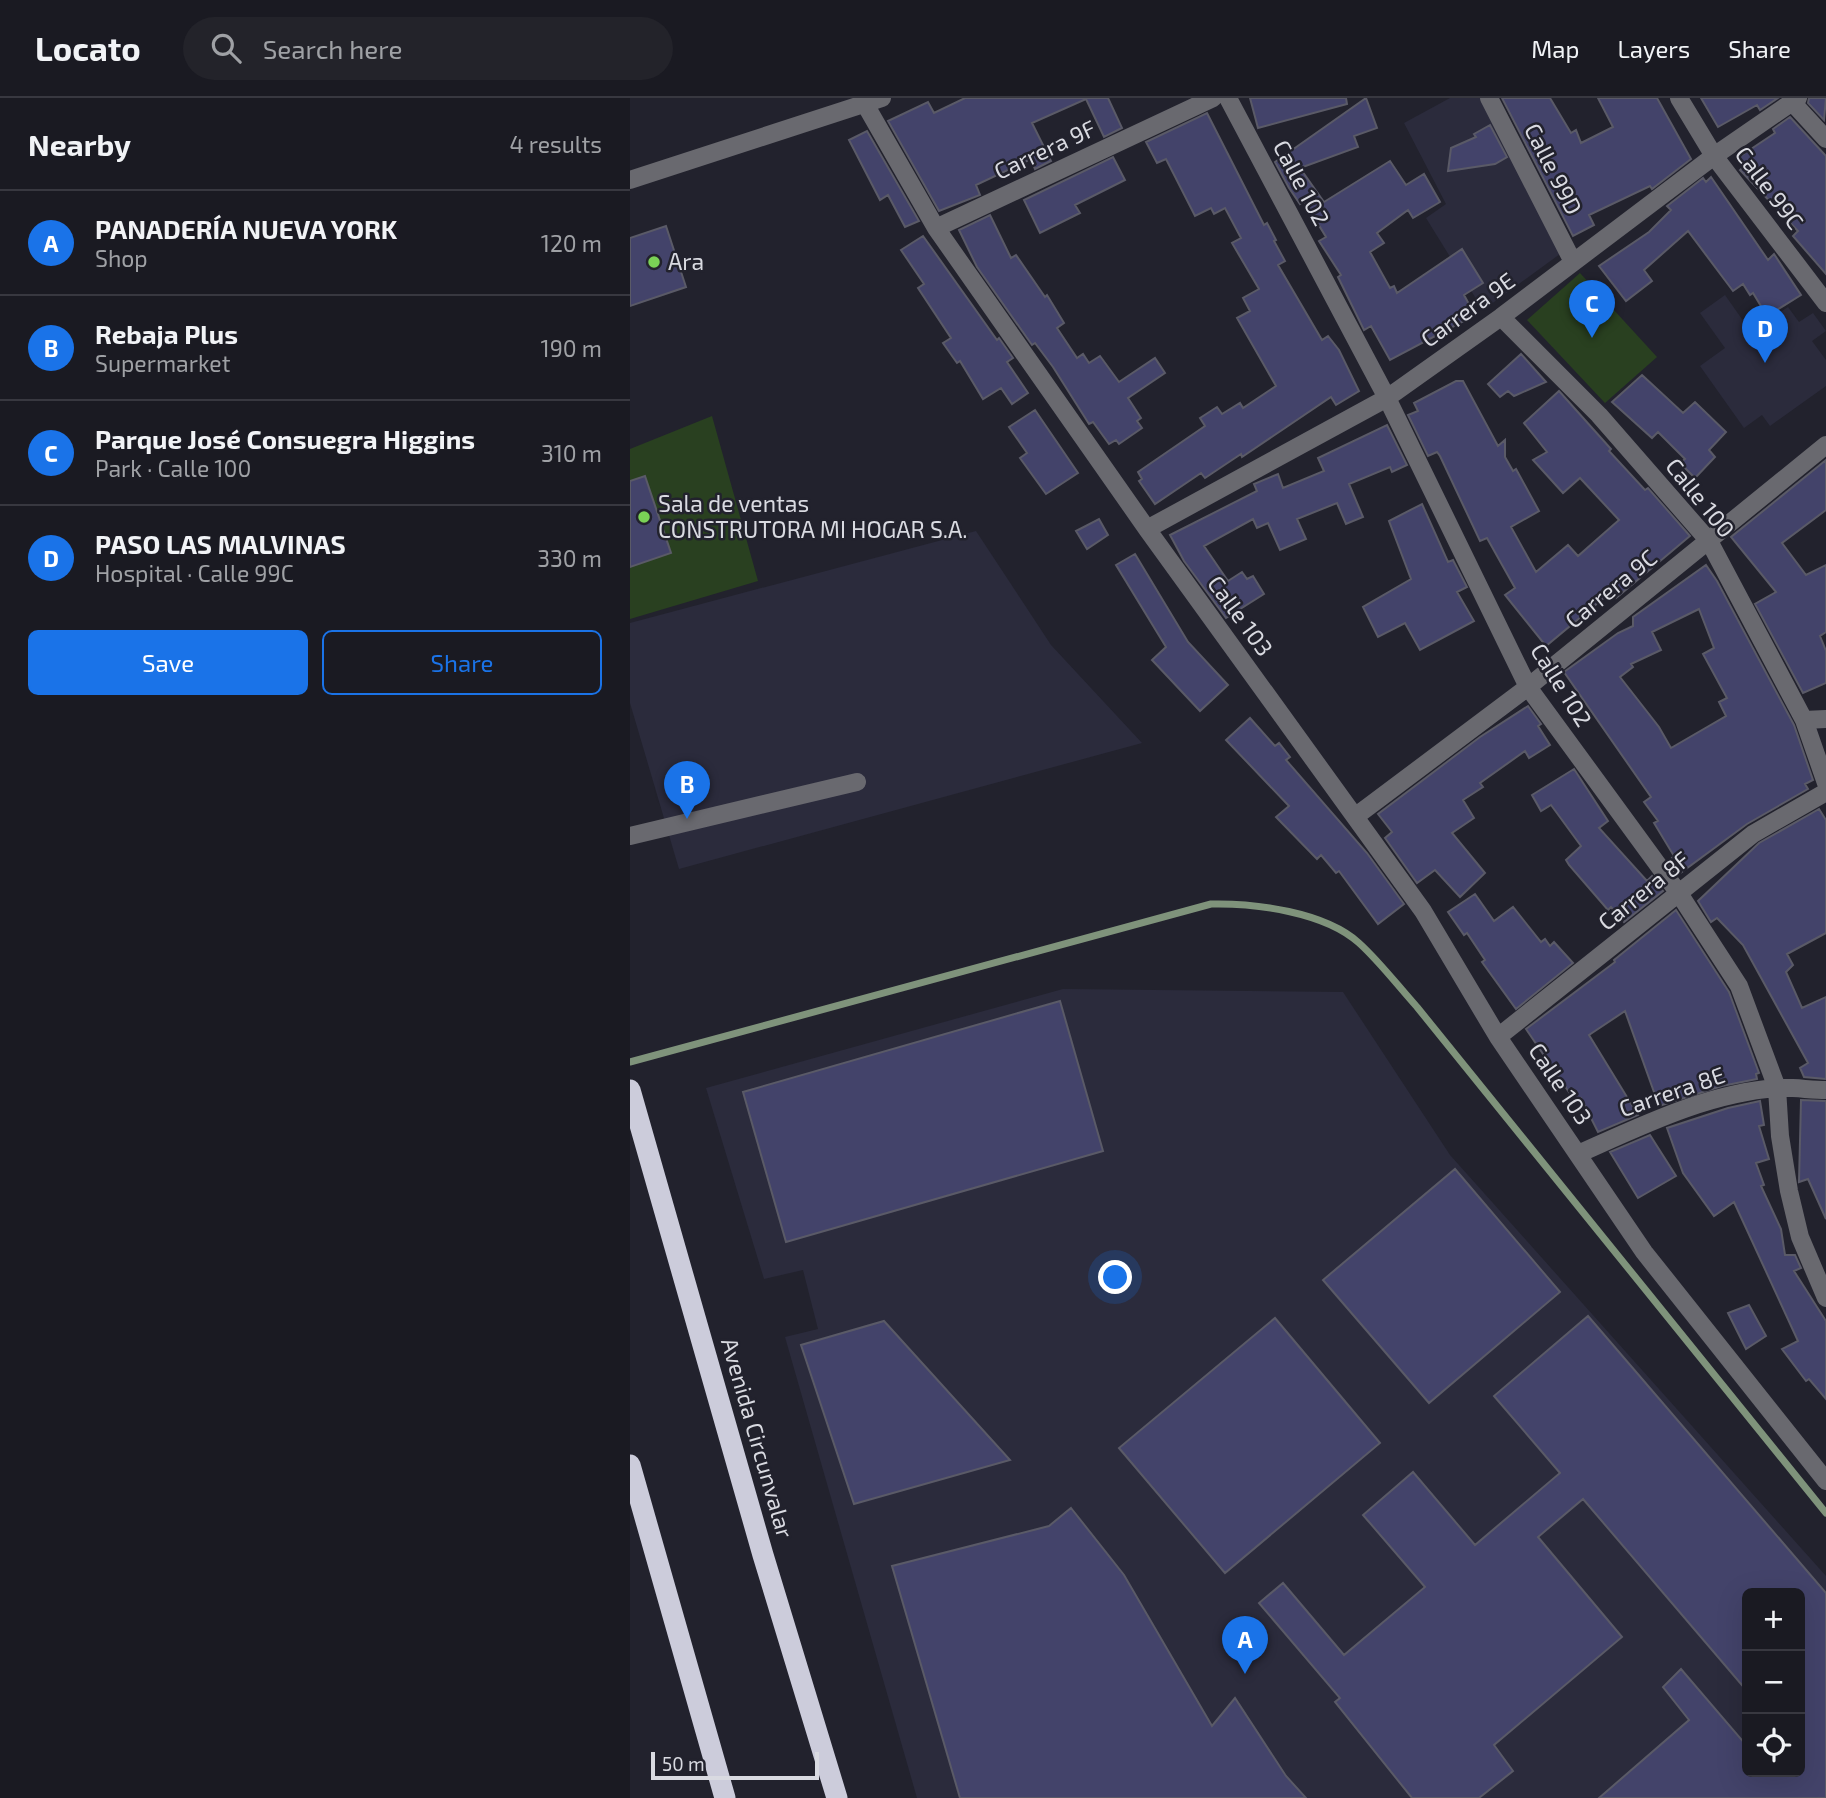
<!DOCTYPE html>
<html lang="en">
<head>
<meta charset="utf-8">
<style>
	body { margin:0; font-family:"Exo 2",sans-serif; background:#23232a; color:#f1f3f6 }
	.controls { position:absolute; right:21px; bottom:21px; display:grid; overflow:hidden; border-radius:10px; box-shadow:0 7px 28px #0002 }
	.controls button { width:63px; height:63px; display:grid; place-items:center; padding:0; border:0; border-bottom:2px solid #383840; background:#1a1a22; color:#f1f3f6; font:35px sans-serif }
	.scale { position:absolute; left:21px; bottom:18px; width:168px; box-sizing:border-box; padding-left:7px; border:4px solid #d9dae1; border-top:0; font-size:19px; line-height:24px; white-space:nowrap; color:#d9dae1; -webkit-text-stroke:5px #22222d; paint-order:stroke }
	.you { position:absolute; left:486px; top:1180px; width:24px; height:24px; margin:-18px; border:5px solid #fff; border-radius:50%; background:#1a73e8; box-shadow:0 0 0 10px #1a73e833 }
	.badge { display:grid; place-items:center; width:46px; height:46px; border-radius:50%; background:#1a73e8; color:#fff; font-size:23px; font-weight:700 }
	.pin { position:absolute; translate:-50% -58px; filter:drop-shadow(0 2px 4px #0008) }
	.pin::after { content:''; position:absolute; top:37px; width:24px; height:21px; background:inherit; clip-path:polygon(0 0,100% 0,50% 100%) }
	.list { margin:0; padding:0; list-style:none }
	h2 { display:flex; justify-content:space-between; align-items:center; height:91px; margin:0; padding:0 28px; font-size:30px }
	h2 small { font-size:23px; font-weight:400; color:#9fa1a5 }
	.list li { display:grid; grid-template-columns:46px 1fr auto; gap:21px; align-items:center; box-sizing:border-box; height:105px; padding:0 28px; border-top:2px solid #383840 }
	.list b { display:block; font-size:26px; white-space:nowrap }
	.list p { margin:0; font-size:23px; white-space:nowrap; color:#9fa1a5 }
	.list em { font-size:23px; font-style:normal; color:#9fa1a5 }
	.actions { display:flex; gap:14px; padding:21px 28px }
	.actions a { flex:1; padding:16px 0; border:2px solid #1a73e8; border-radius:10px; text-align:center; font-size:24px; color:#1a73e8 }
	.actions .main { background:#1a73e8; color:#fff }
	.icon { flex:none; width:38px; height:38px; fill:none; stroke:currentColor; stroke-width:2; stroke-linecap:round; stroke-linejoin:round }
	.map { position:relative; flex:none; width:1196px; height:1700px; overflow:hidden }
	header { display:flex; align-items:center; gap:42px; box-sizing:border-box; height:98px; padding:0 35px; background:#1a1a22; border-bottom:2px solid #383840 }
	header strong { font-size:33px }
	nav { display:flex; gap:38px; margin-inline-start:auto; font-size:24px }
	.search { width:490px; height:63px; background:#23232a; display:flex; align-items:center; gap:18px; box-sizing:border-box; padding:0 24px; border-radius:38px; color:#9fa1a5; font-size:26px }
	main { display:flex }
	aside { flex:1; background:#1a1a22 }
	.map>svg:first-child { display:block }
	.built { fill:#2b2b3c; fill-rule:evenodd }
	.green { fill:#294020 }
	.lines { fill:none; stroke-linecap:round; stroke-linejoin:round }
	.stream { stroke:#7f937b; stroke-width:7 }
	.building { fill:#43436a; stroke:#5a5a67; stroke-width:2; fill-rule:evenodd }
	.minor { stroke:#69696f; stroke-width:18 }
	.highway { stroke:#ccccdb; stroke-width:21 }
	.poi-dot { fill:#7ad156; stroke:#22222d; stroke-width:2.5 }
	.labels { text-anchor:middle; stroke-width:5; stroke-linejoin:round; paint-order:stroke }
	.street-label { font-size:23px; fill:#d9dae1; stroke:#22222d }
	.poi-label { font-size:23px; fill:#d9dae1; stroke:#22222d; text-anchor:start }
</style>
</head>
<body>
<header>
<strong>Locato</strong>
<div class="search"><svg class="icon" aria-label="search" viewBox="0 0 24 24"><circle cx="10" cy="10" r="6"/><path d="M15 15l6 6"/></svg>Search here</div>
<nav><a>Map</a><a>Layers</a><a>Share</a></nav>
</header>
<main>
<aside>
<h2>Nearby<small>4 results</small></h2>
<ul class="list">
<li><span class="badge">A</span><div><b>PANADERÍA NUEVA YORK</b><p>Shop</p></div><em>120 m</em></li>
<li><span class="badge">B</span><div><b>Rebaja Plus</b><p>Supermarket</p></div><em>190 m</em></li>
<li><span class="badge">C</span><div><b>Parque José Consuegra Higgins</b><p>Park · Calle 100</p></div><em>310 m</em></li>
<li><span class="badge">D</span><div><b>PASO LAS MALVINAS</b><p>Hospital · Calle 99C</p></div><em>330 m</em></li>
</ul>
<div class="actions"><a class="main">Save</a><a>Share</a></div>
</aside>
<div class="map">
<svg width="1196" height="1700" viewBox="0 0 1196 1700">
	<rect width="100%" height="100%" fill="#22222d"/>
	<!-- built -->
	<path class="built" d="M820,0H851L930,156L853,212L796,120L816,106L774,25Z
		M1095,197L1121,234L1158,209L1169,224L1183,215L1196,233L1182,243L1196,262V288L1140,328L1132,317L1114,330L1070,268L1095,250L1070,215Z
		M346,433L421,547L512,645L49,771L0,605V525Z
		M433,891L713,894L820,1057L1196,1478V1700H287L155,1239L188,1231L173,1172L134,1181L76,990ZM1117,1495H1170V1674H1117Z"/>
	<!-- green -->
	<path class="green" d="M950,175L1027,259L975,305L897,222Z
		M82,318L128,483L0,521V469L41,454L15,378L0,383V351Z"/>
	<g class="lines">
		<!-- stream -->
		<path class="stream" d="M0,964L581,806C625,805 695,814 729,845C750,864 768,888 787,909L1196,1415"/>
	</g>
	<!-- building -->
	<path class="building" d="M335,0H478L492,30L474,39L456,1L402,25L421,63L405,71L401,61L346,87L350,97L309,113L258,23L298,4L304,15Z
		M620,0H716L717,6L628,30Z
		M736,0L747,30L724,38L728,49L670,70L694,104L760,63L776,87L794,76L810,104L783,120L778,112L747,135L754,145L740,154L760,190L764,188L767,195L832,151L853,185L834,197L845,217L760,262L741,228L734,232L708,179L711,177L689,143L696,139L674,103L670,106L659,90L645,64Z
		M872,0H920L941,35L946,32L951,45L983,29L968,0H1027L1061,61L1022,91L1020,88L959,117L964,127L943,138Z
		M1071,0H1148L1130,12L1127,7L1088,29Z
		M1179,0H1196L1194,22L1178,5Z
		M577,15L634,127L637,125L646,142L644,143L655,163L648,167L692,242L698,238L709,252L729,293L706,307L701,299L612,359L611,356L575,380L571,375L525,406L509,383L512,381L508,374L575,328L570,320L587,309L592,316L610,305L613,310L646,288L607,220L620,213L613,200L629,191L602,145L611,140L595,110L584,116L581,110L565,118L536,61L527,65L516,44Z
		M1160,19L1196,58V176L1163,138L1168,133L1110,72L1115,68L1109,59L1145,35L1143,31Z
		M860,27L877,59L865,66L818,73L821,50L846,39L844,36Z
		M237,33L289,123L275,129L258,97L250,102L219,42Z
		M483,59L495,82L445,107L450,115L410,135L394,102Z
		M1081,79L1138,162L1144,156L1171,197L1137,218L1123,195L1120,197L1113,186L1103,193L1058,133L1014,172L1022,183L996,203L969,168L1019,134L1041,112L1037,108L1073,80L1076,84Z
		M360,117L381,160L386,157L415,199L417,197L434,225L427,230L447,260L453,256L459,265L470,258L489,284L525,260L535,275L498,300L511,320L507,323L512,330L489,346L486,342L479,346L463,324L459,326L423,269L405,245L402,247L347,169L329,132Z
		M36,128L56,189L0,208V140Z
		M293,138L367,242L369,240L383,260L377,264L398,295L382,306L371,290L353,301L330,263L327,265L313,245L321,240L288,190L294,186L271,152Z
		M891,256L916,284L884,298L878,293L870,299L858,286Z
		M1012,277L1053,315L1065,304L1096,334L1079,352L1085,359L1065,380L1050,365L1055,361L1028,334L1022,340L982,304Z
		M826,283H833L868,348L875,342V359L883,373L886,371L909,413L881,429L906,474L938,447L948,458L989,422L950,380L933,395L903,362L917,354L894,325L929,293L981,351L979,353L1015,392L1018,390L1060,438L986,500L981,494L916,548L875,497L885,490L857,440L850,443L810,358L807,354L798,358L778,317L788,313L784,305Z
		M405,312L448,375L416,396L390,360L397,355L379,329Z
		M757,327L777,367L762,374L760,369L719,386L733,419L716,426L707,405L667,421L676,441L650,452L638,425L627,430L623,421L574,448L598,483L612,474L617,481L623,478L634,496L596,520L554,463L540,437L627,393L624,386L648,376L653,390L694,373L688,360Z
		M1196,362V412L1152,445L1176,477L1196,467V534L1190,538L1196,553V585L1173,595L1125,506L1146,494L1101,439Z
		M15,378L41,455L0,469V383Z
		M792,406L818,464L823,462L837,489L827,494L844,523L790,552L775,525L748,539L733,509L781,481L759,423Z
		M469,421L478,437L457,451L446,433Z
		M505,456L558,544L598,587L570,613L522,562L536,549L486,467Z
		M1076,467L1087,483L1164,627L1183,682L1175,686L1178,691L1117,726L1049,776L1039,763L1044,758L1024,725L1028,723L1014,704L1021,699L934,574L988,535L1003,528V519ZM1069,511L1084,550L1073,556L1097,600L1089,604L1096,618L1041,650L1029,629L990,579L1003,569L1001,566L1031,552L1022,534Z
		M898,608L911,626L908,628L920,647L899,660L895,653L850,685L853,689L833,702L844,720L822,735L855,775L830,799L805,772L787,785L755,740L762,734L748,716L850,639Z
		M620,620L645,648L649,645L660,659L656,662L737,755L774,806L748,826L709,773L706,775L691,757L687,761L646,719L659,708L596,642Z
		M944,671L978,723L969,730L1017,783L1022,778L1033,793L994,824L981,809L978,812L939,767L936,762L951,748L921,707L911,713L902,697Z
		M1189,711L1196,722V835L1157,856L1163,867L1156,874L1172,910L1196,899V981L1174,979L1170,970L1178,965L1113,847L1087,820L1081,824L1068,803L1129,745Z
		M845,796L864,823L883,809L911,844L915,841L920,848L924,844L943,865L886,911L852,864L855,862L837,835L834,837L818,814Z
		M1046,812L1099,894L1129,975L1126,976L1127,981L1092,988L1029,1008L995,913L959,937L1008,1017L968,1034L951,1000L945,1003L896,931L985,864L984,862Z
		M430,903L473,1053L156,1144L113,994Z
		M1171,1002L1196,1003V1121L1178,1081L1169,1084Z
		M1130,1003L1134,1027L1129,1028L1139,1061L1126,1065L1134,1087L1131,1088L1151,1131L1155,1157H1165L1171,1170L1164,1173L1196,1223V1301L1179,1281L1176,1283L1152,1251L1168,1243L1104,1104L1084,1118L1053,1075L1037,1030L1098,1010Z
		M1020,1037L1046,1078L1008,1100L980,1054Z
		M825,1071L930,1194L799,1305L693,1182Z
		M1119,1207L1136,1238L1116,1251L1098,1215Z
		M958,1218L1196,1495V1700H969L1059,1622L1033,1589L1051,1571L1117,1648V1674H1170V1495H1117V1593L953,1401L908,1439L992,1539L864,1647L883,1673L849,1700H782L705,1604L710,1600L629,1505L653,1485L714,1557L795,1489L733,1417L783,1374L845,1447L930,1375L864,1298Z
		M645,1220L750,1345L595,1475L489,1350Z
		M254,1223L380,1362L224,1406L171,1247Z
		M441,1410L494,1477L582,1628L605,1600L656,1678L676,1700H330L262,1468L419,1428Z"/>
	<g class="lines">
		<!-- minor -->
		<path class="minor" d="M598,0L757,300L898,589L1050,797L1109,888L1147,990L1150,1038L1159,1093L1170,1139L1196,1200
			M859,0L943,164
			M1049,0L1084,58L1196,205
			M1162,4L1196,41
			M235,6L306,130L517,431L793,813L868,939L1014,1154L1196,1383
			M0,82L252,0
			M306,130L583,0
			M871,219L969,317L1079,443L1174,622L1196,685
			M517,431L757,300L871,219L1084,58L1168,0
			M1174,622L1196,621
			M726,718L898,589L1196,347
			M0,738L227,684
			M868,939L1123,736L1196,694
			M948,1056C1011,1028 1077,995 1147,990C1163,989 1180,992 1196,992"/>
		<!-- highway -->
		<path class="highway" d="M0,992L133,1457L207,1700
			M0,1367L95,1700"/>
	</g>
	<!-- markers -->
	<g class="poi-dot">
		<circle cx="24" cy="164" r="7"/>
		<circle cx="14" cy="419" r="7"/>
	</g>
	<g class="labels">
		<!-- street labels -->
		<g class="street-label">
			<text transform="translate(415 52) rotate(-25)" y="8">Carrera 9F</text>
			<text transform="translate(923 71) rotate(63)" y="8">Calle 99D</text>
			<text transform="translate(671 85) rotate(62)" y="8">Calle 102</text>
			<text transform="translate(1139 90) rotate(53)" y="8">Calle 99C</text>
			<text transform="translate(838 212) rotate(-36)" y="8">Carrera 9E</text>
			<text transform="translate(1070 400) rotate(51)" y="8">Calle 100</text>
			<text transform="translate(981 491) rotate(-39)" y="8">Carrera 9C</text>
			<text transform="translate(610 518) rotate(54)" y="8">Calle 103</text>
			<text transform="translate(931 587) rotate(58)" y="8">Calle 102</text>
			<text transform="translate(1014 793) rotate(-39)" y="8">Carrera 8F</text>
			<text transform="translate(930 986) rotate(56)" y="8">Calle 103</text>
			<text transform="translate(1042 994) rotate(-19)" y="8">Carrera 8E</text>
			<text transform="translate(127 1340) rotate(74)" y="8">Avenida Circunvalar</text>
		</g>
		<!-- poi labels -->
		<g class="poi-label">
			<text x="38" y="172">Ara</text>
			<text x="28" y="414">Sala de ventas<tspan x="28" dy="26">CONSTRUTORA MI HOGAR S.A.</tspan></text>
		</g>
	</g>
</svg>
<div class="controls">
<button>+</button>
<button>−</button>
<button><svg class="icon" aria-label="locate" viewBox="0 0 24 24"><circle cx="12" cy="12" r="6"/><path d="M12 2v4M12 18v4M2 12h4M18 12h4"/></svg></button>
</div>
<div class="scale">50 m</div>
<div class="you"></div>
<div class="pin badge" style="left:615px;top:1576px">A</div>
<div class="pin badge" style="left:57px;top:721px">B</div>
<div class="pin badge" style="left:962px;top:240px">C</div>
<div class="pin badge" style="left:1135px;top:265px">D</div>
</div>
</main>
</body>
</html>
